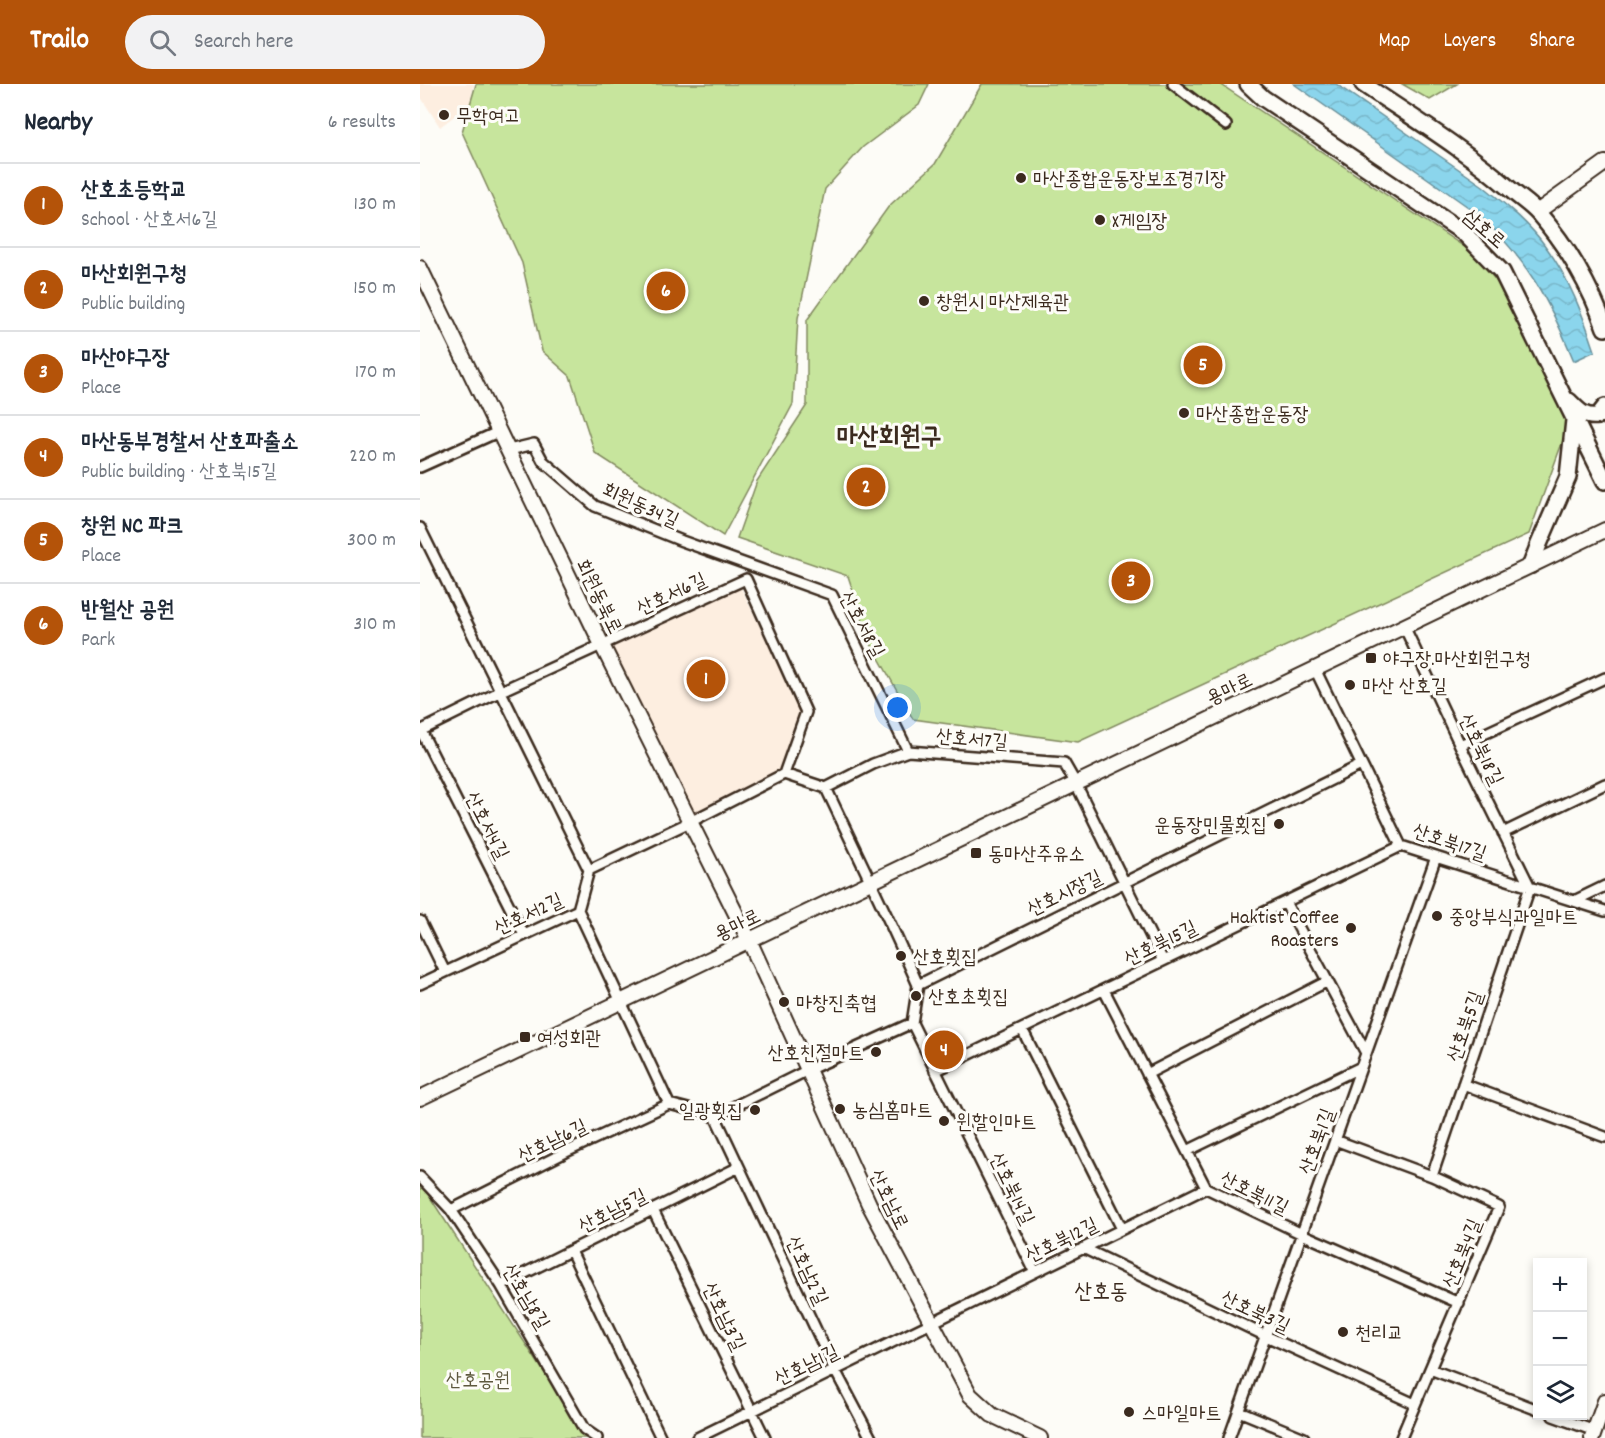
<!DOCTYPE html>
<html lang="en">
<head>
<meta charset="utf-8">
<style>
	body { margin:0; font-family:Dekko,"Poor Story",sans-serif; background:#f2f2f3; color:#1f2937 }
	.controls { position:absolute; right:18px; bottom:18px; display:grid; overflow:hidden; border-radius:0px; box-shadow:0 3px 9px #0003 }
	.controls button { width:54px; height:54px; display:grid; place-items:center; padding:0; border:0; border-bottom:2px solid #e0e1e3; background:#fff; color:#1f2937; font:30px sans-serif }
	.you { position:absolute; left:478px; top:624px; width:21px; height:21px; margin:-15px; border:4px solid #fff; border-radius:50%; background:#1a73e8; box-shadow:0 0 0 9px #1a73e833 }
	.badge { display:grid; place-items:center; width:39px; height:39px; border-radius:50%; background:#b45309; color:#fff; font-size:20px; font-weight:700 }
	.pin { position:absolute; translate:-50% -50%; border:3px solid #fff; box-shadow:0 2px 6px #0006 }
	.list { margin:0; padding:0; list-style:none }
	h2 { display:flex; justify-content:space-between; align-items:center; height:78px; margin:0; padding:0 24px; font-size:26px }
	h2 small { font-size:20px; font-weight:400; color:#747a83 }
	.list li { display:grid; grid-template-columns:39px 1fr auto; gap:18px; align-items:center; box-sizing:border-box; height:84px; padding:0 24px; border-top:2px solid #e0e1e3 }
	.list b { display:block; font-size:22px; white-space:nowrap }
	.list p { margin:0; font-size:20px; white-space:nowrap; color:#747a83 }
	.list em { font-size:20px; font-style:normal; color:#747a83 }
	.icon { flex:none; width:33px; height:33px; fill:none; stroke:currentColor; stroke-width:2; stroke-linecap:round; stroke-linejoin:round }
	.map { position:relative; flex:none; width:1185px; height:1354px; overflow:hidden }
	header { display:flex; align-items:center; gap:36px; box-sizing:border-box; height:84px; padding:0 30px; background:#b45309; color:#fff }
	header strong { font-size:28px }
	nav { display:flex; gap:33px; margin-inline-start:auto; font-size:21px }
	.search { width:420px; height:54px; background:#f2f2f3; display:flex; align-items:center; gap:15px; box-sizing:border-box; padding:0 21px; border-radius:33px; color:#747a83; font-size:22px }
	main { display:flex }
	aside { flex:1; background:#fff }
	.map>svg:first-child { display:block }
	.built { fill:#fdeee0 }
	.green { fill:#c7e59d; stroke:#81885e; stroke-width:1.5 }
	.water { fill:url(#water-waves); stroke:#6b919a; stroke-width:1.5 }
	.lines { fill:none; stroke-linecap:round; stroke-linejoin:round }
	.street-casing { stroke:#3b2a1e; stroke-width:14 }
	.secondary-casing { stroke:#3b2a1e; stroke-width:18 }
	.primary-casing { stroke:#3b2a1e; stroke-width:20 }
	.street { stroke:#fdfcf7; stroke-width:9 }
	.secondary { stroke:#fdfcf7; stroke-width:14 }
	.primary { stroke:#fdfcf7; stroke-width:15 }
	.poi-dot { fill:#3b2a1e; stroke:#fdfcf7; stroke-width:2 }
	.labels { text-anchor:middle; stroke-width:6; stroke-linejoin:round; paint-order:stroke }
	.poi-label { font-size:20px; fill:#3b2a1e; stroke:#fdfcf7; text-anchor:start }
	.street-label { font-size:20px; fill:#3b2a1e; stroke:#fdfcf7 }
	.park-label { font-size:20px; fill:#5e593e; stroke:#fdfcf7 }
	.quarter-label { font-size:22px; fill:#3b2a1e; stroke:#fdfcf7 }
	.district-label { font-size:26px; font-weight:bold; fill:#3b2a1e; stroke:#fdfcf7 }
</style>
</head>
<body>
<header>
<strong>Trailo</strong>
<div class="search"><svg class="icon" aria-label="search" viewBox="0 0 24 24"><circle cx="10" cy="10" r="6"/><path d="M15 15l6 6"/></svg>Search here</div>
<nav><a>Map</a><a>Layers</a><a>Share</a></nav>
</header>
<main>
<aside>
<h2>Nearby<small>6 results</small></h2>
<ul class="list">
<li><span class="badge">1</span><div><b>산호초등학교</b><p>School · 산호서6길</p></div><em>130 m</em></li>
<li><span class="badge">2</span><div><b>마산회원구청</b><p>Public building</p></div><em>150 m</em></li>
<li><span class="badge">3</span><div><b>마산야구장</b><p>Place</p></div><em>170 m</em></li>
<li><span class="badge">4</span><div><b>마산동부경찰서 산호파출소</b><p>Public building · 산호북15길</p></div><em>220 m</em></li>
<li><span class="badge">5</span><div><b>창원 NC 파크</b><p>Place</p></div><em>300 m</em></li>
<li><span class="badge">6</span><div><b>반월산 공원</b><p>Park</p></div><em>310 m</em></li>
</ul>
</aside>
<div class="map">
<svg width="1185" height="1354" viewBox="0 0 1185 1354">
	<defs>
		<pattern id="water-waves" width="16" height="10" patternUnits="userSpaceOnUse" patternTransform="scale(1.5)"><rect width="16" height="10" fill="#8bd5ec"/><path d="M0 5q4-4 8 0t8 0" fill="none" stroke="#79b7ca"/></pattern>
	</defs>
	<rect width="100%" height="100%" fill="#fdfcf7"/>
	<filter id="ink" filterUnits="userSpaceOnUse"><feTurbulence type="fractalNoise" baseFrequency=".0167" numOctaves="2"/><feDisplacementMap in="SourceGraphic" scale="12" xChannelSelector="R" yChannelSelector="G"/><feConvolveMatrix kernelMatrix="1 2 1 2 8 2 1 2 1" color-interpolation-filters="sRGB"/></filter>
	<g filter="url(#ink)">
		<!-- built -->
		<path class="built" d="M0,0H54L50,20L20,43L0,12Z
			M320,502L382,628L359,686L271,731L191,563Z"/>
		<!-- green -->
		<path class="green" d="M56,0H509L499,21L443,63L405,105L378,234L373,320L303,452L175,369L150,292L122,267L102,179L42,48Z
			M562,0H800L1052,168L1089,212L1150,337L1109,450L658,658L493,635L450,558L428,492L317,454L337,397L387,321V236L469,122L515,80Z
			M982,0H1037L1010,16Z
			M0,1098L167,1354H0Z"/>
		<!-- water -->
		<path class="water" d="M874,0H916L1063,102C1085,120 1110,140 1126,163C1149,194 1163,231 1175,267L1154,277C1129,216 1107,175 1058,130Z"/>
		<g class="lines">
			<!-- street casing -->
			<g class="street-casing">
				<path id="street" d="M753,0L806,41
					M89,366L114,360L123,377L175,422L262,457L412,511L488,667
					M0,383L80,347
					M0,444L169,786
					M984,542L1040,661L1110,803L1012,1092
					M895,585L981,762L1185,827
					M0,647L81,607L326,495L386,628L364,690
					M1,647L104,851
					M1040,661L1185,594
					M406,704L453,680L488,667L644,679L656,700L743,877
					M1083,749L1185,700
					M1154,817L1185,802
					M865,818L946,969
					M158,826L249,1020L295,1032L390,985L492,939L498,901
					M0,837L25,888
					M0,900L158,826L169,786L270,738L364,690L406,704C437,770 469,834 498,901
					M498,901L941,681
					M684,906L786,1104L882,1150L1039,1219
					M492,939L615,1188
					M602,945L702,1145
					M515,987L981,762
					M727,990L906,898
					M1043,1000L1185,1053
					M295,1032L415,1286L451,1354
					M915,1056L1012,1092L1079,1123L1010,1285L1118,1326
					M767,1067L941,983
					M0,1093L31,1126L81,1201L164,1345L177,1354
					M31,1126L146,1068L249,1020
					M233,1126L345,1354
					M663,1164L846,1252L995,1320
					M151,1167L241,1354
					M81,1201L319,1083
					M819,1327L884,1354
					M1133,1332L1175,1347
					M277,1354L786,1104
					M809,1354L1016,773
					M981,1354L1010,1285"/>
			</g>
			<!-- secondary casing -->
			<g class="secondary-casing">
				<path id="secondary" d="M1117,128L1185,79
					M0,184L182,561L329,856L449,1120L550,1311L572,1331L620,1354
					M0,1014L1185,446
					M1172,1354L1185,1317"/>
			</g>
			<!-- primary casing -->
			<g class="primary-casing">
				<path id="primary" d="M828,0L843,14L1044,149L1082,188L1185,397
					M943,0C993,34 1046,66 1091,106C1100,114 1111,121 1119,130C1147,162 1171,203 1185,244
					M1149,317C1158,326 1164,334 1178,332L1185,323
					M1111,481L1119,460L1148,393L1154,336"/>
			</g>
			<!-- street -->
			<use href="#street" class="street"/>
			<!-- secondary -->
			<use href="#secondary" class="secondary"/>
			<!-- primary -->
			<use href="#primary" class="primary"/>
		</g>
	</g>
	<!-- markers -->
	<g class="poi-dot">
		<circle cx="24" cy="31" r="6"/>
		<circle cx="601" cy="94" r="6"/>
		<circle cx="680" cy="136" r="6"/>
		<circle cx="504" cy="217" r="6"/>
		<circle cx="764" cy="329" r="6"/>
		<rect x="945" y="568" width="12" height="12" rx="3"/>
		<circle cx="930" cy="601" r="6"/>
		<circle cx="859" cy="740" r="6"/>
		<rect x="550" y="763" width="12" height="12" rx="3"/>
		<circle cx="1017" cy="832" r="6"/>
		<circle cx="931" cy="844" r="6"/>
		<circle cx="481" cy="872" r="6"/>
		<circle cx="496" cy="912" r="6"/>
		<circle cx="364" cy="918" r="6"/>
		<rect x="99" y="947" width="12" height="12" rx="3"/>
		<circle cx="456" cy="968" r="6"/>
		<circle cx="420" cy="1025" r="6"/>
		<circle cx="335" cy="1026" r="6"/>
		<circle cx="524" cy="1037" r="6"/>
		<circle cx="923" cy="1248" r="6"/>
		<circle cx="709" cy="1328" r="6"/>
	</g>
	<g class="labels">
		<!-- poi labels -->
		<g class="poi-label">
			<text x="36" y="38">무학여고</text>
			<text x="613" y="101">마산종합운동장보조경기장</text>
			<text x="692" y="143">X게임장</text>
			<text x="516" y="224">창원시 마산제육관</text>
			<text x="776" y="336">마산종합운동장</text>
			<text x="963" y="581">야구장.마산회원구청</text>
			<text x="942" y="608">마산 산호길</text>
			<text x="847" y="747" text-anchor="end">운동장민물횟집</text>
			<text x="568" y="776">동마산주유소</text>
			<text x="919" y="839" text-anchor="end">Haktist Coffee<tspan x="919" dy="23">Roasters</tspan></text>
			<text x="1029" y="839">중앙부식과일마트</text>
			<text x="493" y="879">산호횟집</text>
			<text x="508" y="919">산호초횟집</text>
			<text x="376" y="925">마창진축협</text>
			<text x="117" y="960">여성회관</text>
			<text x="444" y="975" text-anchor="end">산호친절마트</text>
			<text x="432" y="1032">농심홈마트</text>
			<text x="323" y="1033" text-anchor="end">일광횟집</text>
			<text x="536" y="1044">윈할인마트</text>
			<text x="935" y="1255">천리교</text>
			<text x="721" y="1335">스마일마트</text>
		</g>
		<!-- street labels -->
		<g class="street-label">
			<text transform="translate(1065 144) rotate(41)" y="7">삼호로</text>
			<text transform="translate(221 420) rotate(24)" y="7">회원동34길</text>
			<text transform="translate(251 509) rotate(-25)" y="7">산호서6길</text>
			<text transform="translate(180 512) rotate(64)" y="7">회원동북로</text>
			<text transform="translate(443 540) rotate(61)" y="7">산호서8길</text>
			<text transform="translate(809 604) rotate(-26)" y="7">용마로</text>
			<text transform="translate(552 654) rotate(5)" y="7">산호서7길</text>
			<text transform="translate(1062 665) rotate(64)" y="7">산호북18길</text>
			<text transform="translate(68 741) rotate(63)" y="7">산호서4길</text>
			<text transform="translate(1030 757) rotate(19)" y="7">산호북17길</text>
			<text transform="translate(644 808) rotate(-26)" y="7">산호시장길</text>
			<text transform="translate(108 829) rotate(-25)" y="7">산호서2길</text>
			<text transform="translate(317 840) rotate(-26)" y="7">용마로</text>
			<text transform="translate(740 858) rotate(-26)" y="7">산호북15길</text>
			<text transform="translate(1044 942) rotate(-71)" y="7">산호북5길</text>
			<text transform="translate(132 1056) rotate(-26)" y="7">산호남6길</text>
			<text transform="translate(896 1057) rotate(-70)" y="7">산호북1길</text>
			<text transform="translate(593 1104) rotate(64)" y="7">산호북14길</text>
			<text transform="translate(835 1108) rotate(26)" y="7">산호북11길</text>
			<text transform="translate(470 1115) rotate(64)" y="7">산호남로</text>
			<text transform="translate(192 1126) rotate(-27)" y="7">산호남5길</text>
			<text transform="translate(641 1155) rotate(-26)" y="7">산호북12길</text>
			<text transform="translate(1041 1169) rotate(-68)" y="7">산호북4길</text>
			<text transform="translate(388 1186) rotate(65)" y="7">산호남2길</text>
			<text transform="translate(107 1212) rotate(59)" y="7">산호남8길</text>
			<text transform="translate(836 1227) rotate(25)" y="7">산호북3길</text>
			<text transform="translate(305 1232) rotate(64)" y="7">산호남3길</text>
			<text transform="translate(386 1280) rotate(-26)" y="7">산호남1길</text>
		</g>
		<!-- park labels -->
		<g class="park-label">
			<text x="58" y="1302">산호공원</text>
		</g>
		<!-- quarter labels -->
		<g class="quarter-label">
			<text x="681" y="1214">산호동</text>
		</g>
		<!-- district labels -->
		<g class="district-label">
			<text x="469" y="360">마산회원구</text>
		</g>
	</g>
</svg>
<div class="controls">
<button>+</button>
<button>−</button>
<button><svg class="icon" aria-label="layers" viewBox="0 0 24 24"><path d="M12 4l9 5-9 5-9-5zM3 14l9 5 9-5"/></svg></button>
</div>
<div class="you"></div>
<div class="pin badge" style="left:286px;top:595px">1</div>
<div class="pin badge" style="left:446px;top:403px">2</div>
<div class="pin badge" style="left:711px;top:497px">3</div>
<div class="pin badge" style="left:524px;top:966px">4</div>
<div class="pin badge" style="left:783px;top:281px">5</div>
<div class="pin badge" style="left:246px;top:207px">6</div>
</div>
</main>
</body>
</html>
